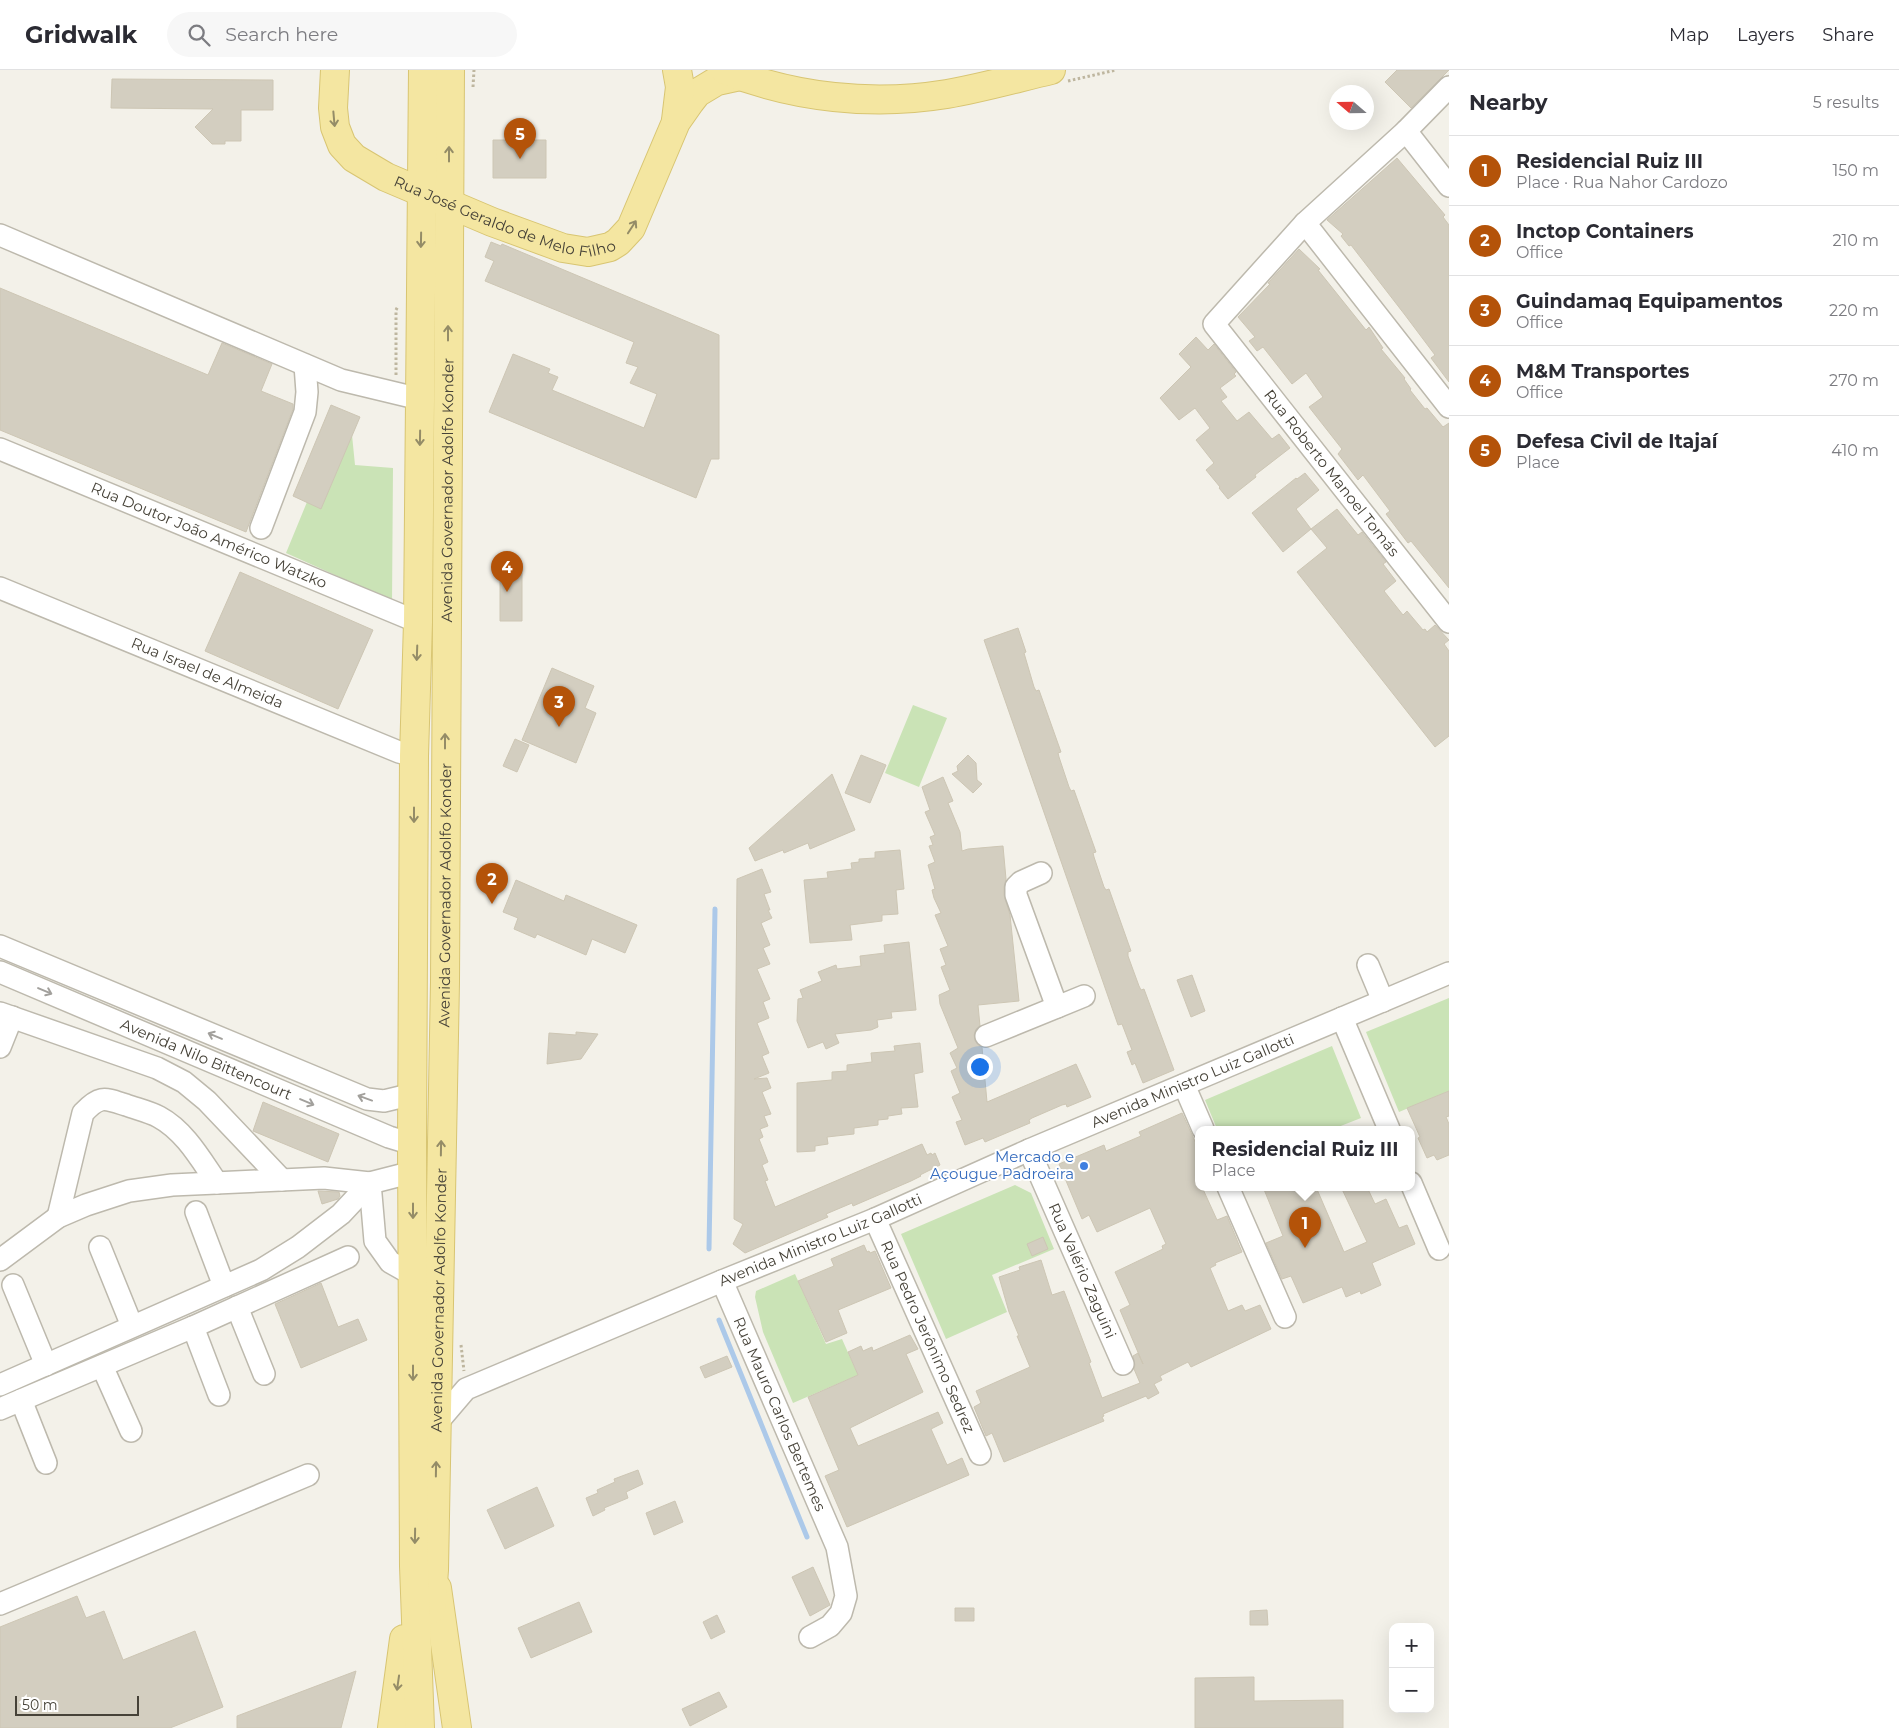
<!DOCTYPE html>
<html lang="en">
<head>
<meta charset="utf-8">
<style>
	body { margin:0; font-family:Montserrat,sans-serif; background:#f7f7f7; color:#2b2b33 }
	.controls { position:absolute; right:15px; bottom:15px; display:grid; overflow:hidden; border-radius:10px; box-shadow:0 5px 20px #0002 }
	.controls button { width:45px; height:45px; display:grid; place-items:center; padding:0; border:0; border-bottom:1px solid #e1e1e2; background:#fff; color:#2b2b33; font:25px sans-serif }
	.compass { position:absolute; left:1329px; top:15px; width:45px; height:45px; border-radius:50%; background:#fff; box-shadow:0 5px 20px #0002; rotate:290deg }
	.scale { position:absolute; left:15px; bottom:12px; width:124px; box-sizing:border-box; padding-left:5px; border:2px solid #464238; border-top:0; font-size:14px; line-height:18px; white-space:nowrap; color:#464238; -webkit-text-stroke:4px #fff; paint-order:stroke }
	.you { position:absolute; left:979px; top:996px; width:18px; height:18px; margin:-12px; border:4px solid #fff; border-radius:50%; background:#1a73e8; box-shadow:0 0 0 8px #1a73e833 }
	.badge { display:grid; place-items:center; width:32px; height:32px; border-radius:50%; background:#b45309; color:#fff; font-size:16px; font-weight:700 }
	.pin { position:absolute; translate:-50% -41px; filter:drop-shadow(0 1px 2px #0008) }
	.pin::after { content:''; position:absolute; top:26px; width:18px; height:15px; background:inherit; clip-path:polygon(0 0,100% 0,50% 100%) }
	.popup { position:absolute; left:1195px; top:1056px; width:220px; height:65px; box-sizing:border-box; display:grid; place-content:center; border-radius:10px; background:#fff; filter:drop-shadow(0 1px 4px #0005); font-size:16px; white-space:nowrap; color:#7c7c81 }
	.popup b { font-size:19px; color:#2b2b33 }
	.popup::after { content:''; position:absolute; left:50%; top:100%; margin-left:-10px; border:10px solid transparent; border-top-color:#fff }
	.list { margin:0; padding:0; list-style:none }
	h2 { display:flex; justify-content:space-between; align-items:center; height:65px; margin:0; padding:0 20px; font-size:21px }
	h2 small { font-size:16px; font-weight:400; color:#7c7c81 }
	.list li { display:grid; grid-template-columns:32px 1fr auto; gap:15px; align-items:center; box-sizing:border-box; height:70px; padding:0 20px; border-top:1px solid #e1e1e2 }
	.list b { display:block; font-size:19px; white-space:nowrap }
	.list p { margin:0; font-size:16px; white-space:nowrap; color:#7c7c81 }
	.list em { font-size:16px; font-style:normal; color:#7c7c81 }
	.icon { flex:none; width:28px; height:28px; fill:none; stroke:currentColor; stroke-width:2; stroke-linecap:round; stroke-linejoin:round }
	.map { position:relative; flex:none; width:1449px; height:1658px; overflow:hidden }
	header { display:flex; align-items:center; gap:30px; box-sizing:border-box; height:70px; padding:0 25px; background:#fff; border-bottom:1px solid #e1e1e2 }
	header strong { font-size:24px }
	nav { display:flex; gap:28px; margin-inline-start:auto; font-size:18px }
	.search { width:350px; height:45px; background:#f7f7f7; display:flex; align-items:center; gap:12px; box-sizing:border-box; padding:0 18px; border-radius:28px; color:#7c7c81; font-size:19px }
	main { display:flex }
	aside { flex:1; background:#fff }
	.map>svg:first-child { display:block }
	.green { fill:#cae3b6 }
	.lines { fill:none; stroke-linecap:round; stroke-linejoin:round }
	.stream { stroke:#acc9e9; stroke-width:5 }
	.building { fill:#d3cec0; stroke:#cdc6b4 }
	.minor-casing { stroke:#bdb9ad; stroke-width:24 }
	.major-casing { stroke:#d8c572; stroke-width:30 }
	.path { stroke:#beb69f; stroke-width:3; stroke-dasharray:2.5 2.5; stroke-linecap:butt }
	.minor { stroke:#fff; stroke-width:21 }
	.major { stroke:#f4e6a1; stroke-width:28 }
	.oneway { stroke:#948c67 }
	.oneway2 { stroke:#a2a09c }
	.shop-dot { fill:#3f7fe0; stroke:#fff; stroke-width:2 }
	.labels { text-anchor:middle; stroke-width:4; stroke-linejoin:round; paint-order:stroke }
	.street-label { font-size:15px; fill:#464238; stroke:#fff }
	.shop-label { font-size:15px; fill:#366cbe; stroke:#fff; text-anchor:end }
</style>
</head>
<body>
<header>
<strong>Gridwalk</strong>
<div class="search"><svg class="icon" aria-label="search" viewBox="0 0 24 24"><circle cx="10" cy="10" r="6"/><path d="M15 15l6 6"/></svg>Search here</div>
<nav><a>Map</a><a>Layers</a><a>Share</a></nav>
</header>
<main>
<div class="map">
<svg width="1449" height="1658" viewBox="0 0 1449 1658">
	<rect width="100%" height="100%" fill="#f3f1e9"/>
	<!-- green -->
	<path class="green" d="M352,365L355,395L393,398L392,534L355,514L286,483L307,432L321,438Z
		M913,635L947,648L919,717L885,703Z
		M1449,928V1021L1399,1042L1366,962Z
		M1332,976L1361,1048L1333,1059H1217L1205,1030Z
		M1015,1115L1031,1123L1054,1179L992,1205L1007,1242L946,1269L901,1164Z
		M795,1204L826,1274L842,1269L858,1305L793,1333L763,1262L755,1227L756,1221Z"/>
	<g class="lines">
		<!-- stream -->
		<path class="stream" d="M709,1179L715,839
			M719,1250L807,1467"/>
	</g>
	<!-- building -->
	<path class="building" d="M1397,0H1449L1411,38L1385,12Z
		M112,9L273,10V40H241V71H225V74H212L195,57L213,39L111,38Z
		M493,70H546V108H493Z
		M1397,88L1445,145L1443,147L1449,155V312L1431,288L1435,285L1405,245L1351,175L1349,176L1341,166L1343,164L1327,150Z
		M491,172L501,176L502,174L719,265V389H711L696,428L489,342L513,284L550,299L548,303L558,307L552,320L644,358L657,324L630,313L638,297L626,293L634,272L485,211L494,191L485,187Z
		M1299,179L1320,199L1318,200L1366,260L1369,257L1383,278L1381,279L1405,308L1404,309L1411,319L1410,320L1425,339L1427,338L1443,357L1449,353V518L1411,471L1408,473L1386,444L1390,441L1363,405L1358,410L1338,384L1342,379L1309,337L1323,327L1306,303L1292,314L1263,277L1257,281L1249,271L1255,267L1238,247L1270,214L1268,213Z
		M0,218L208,305L222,273L272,294L261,321L293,334V339L246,462L0,360Z
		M1196,267L1208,280L1214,274L1236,302L1234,304L1236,306L1220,318L1227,327L1221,331L1237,351L1249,342L1272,369L1279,364L1290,378L1255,405L1256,407L1228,429L1219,418L1220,417L1206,400L1214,393L1196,370L1210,358L1195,338L1179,350L1160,328L1191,297L1179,284Z
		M331,335L360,347L321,439L293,426Z
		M1305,403L1319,420L1296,439L1311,459L1283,482L1252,443L1296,408L1297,409Z
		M1337,439L1358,465L1362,462L1386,492L1383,494L1396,511L1384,521L1403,545L1407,541L1423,560L1425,559L1427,562L1435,555L1449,570L1444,574L1449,581V666L1435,677L1297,502L1327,478L1311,459Z
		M522,493V551H500V494Z
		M240,502L373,560L338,639L205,581Z
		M1018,558L1026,582L1024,583L1034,617L1036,621L1039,620L1061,682L1058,683L1059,687L1069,717L1071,721L1074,720L1096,782L1093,783L1094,787L1104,817L1106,820L1109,819L1131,881L1128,882V886L1139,916L1141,920L1144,919L1174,1000L1143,1013L1135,993L1132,995L1127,982L1132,980L1122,954L1118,955L984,570Z
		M552,598L594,616L585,638L596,643L576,693L522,670Z
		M515,669L529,675L517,702L503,696Z
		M861,685L886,695L870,733L845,723Z
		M968,685L976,693L977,710L982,714L973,723L952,704L958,701L957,696Z
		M832,704L855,760L810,779L808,773L784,783L783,780L755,791L749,778Z
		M943,707L953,731L948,733L960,762L962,781L968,779L1003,776L1006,809L1004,817V825L1010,845L1019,931L978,935L980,956L976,959L974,965L975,971L982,977L987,1032L1076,994L1091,1027L1067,1037L1066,1034L1062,1035L1032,1048L1029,1050L1030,1053L985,1072L983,1068L965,1075L956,1052L962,1050L952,1027L960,1023L951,1001L957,998L950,983L958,978L940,934L939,925L950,920L941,897L946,895L940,879L948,876L935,845L941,843L934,828L932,820L935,819L928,795L935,792L929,776L933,775L930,767L935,765L925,742L930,740L922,717Z
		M900,780L904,819L896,820L898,844L882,845V851L850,855L852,870L810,873L804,810L828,808L827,802L852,799L851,793L859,792V789L875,788V782Z
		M762,799L771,822L764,824L770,840H768L772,848L761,853L770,875L763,878L770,894L757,899L770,929L763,932L769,948L757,953L769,983L762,986L769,1003L754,1009L767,1008L771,1018L762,1022L771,1044L764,1046L768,1056L760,1059L763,1067L759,1069L768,1092L762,1095L768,1110L765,1111L775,1137L922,1074L927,1085L931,1083L932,1085L935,1083L940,1095L920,1105L921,1106L911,1111L853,1136L852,1133L826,1144L828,1147L745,1183L733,1174L743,1154L734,1149L737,809Z
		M516,810L564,831L566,825L637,855L625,883L592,869L586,885L537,864L535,868L514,859L518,848L503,842Z
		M909,872L916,940L891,942L892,948L877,950L878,957L871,960L835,964L839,973L826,979L823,972L808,978L797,951L798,929L803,928L800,920L822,911L818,902L836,895L837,899L861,896L860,886L885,883L884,875Z
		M1192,905L1205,941L1191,947L1177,910Z
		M576,962L598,964L581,989L547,994L549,963L576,965Z
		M920,973L923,1002L914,1004L918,1037L901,1038L902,1044L888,1046V1049L878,1050V1055L854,1058V1064L827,1067L828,1074L815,1076V1081L797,1082V1013L832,1010V1002L847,1001V995L872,992L871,983L895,981L894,976Z
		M1449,1021V1046L1446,1047L1449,1054V1085L1437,1090L1434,1085L1427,1088L1418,1068L1420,1067L1407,1038Z
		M263,1032L339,1064L328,1092L253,1061Z
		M1182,1043L1199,1080V1117H1202L1217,1150L1227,1146L1242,1182L1215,1193L1216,1195L1210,1198L1228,1241L1242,1235L1245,1241L1260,1235L1271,1259L1191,1297L1188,1292L1160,1306L1162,1310L1154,1314L1159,1323L1148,1329L1146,1326L1103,1344L1104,1346L1102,1347L1104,1351L1004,1392L992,1363L986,1366L974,1337L981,1333L976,1321L1030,1297L1017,1266H1019L1009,1242L999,1207L1020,1200L1019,1197L1041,1190L1052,1225L1064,1221L1091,1292L1089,1293L1102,1328L1140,1313L1134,1299L1135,1295L1133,1286L1138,1283L1143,1294L1120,1240L1130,1235L1115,1202L1163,1179L1162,1176L1166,1174L1150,1138L1097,1162L1089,1145L1082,1149L1059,1094L1104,1075L1106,1081L1141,1066L1139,1062Z
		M1263,1117H1316L1344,1182L1367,1172L1341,1117H1367L1375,1134L1386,1129L1399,1158L1407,1155L1415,1174L1372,1193L1381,1215L1361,1224L1360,1221L1346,1227L1342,1217L1303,1233L1291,1206L1282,1209L1266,1173L1283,1166Z
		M318,1121L339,1122L340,1126L338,1129L322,1134Z
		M1043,1167L1048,1179L1032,1186L1027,1174Z
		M864,1175L867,1182L869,1181L870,1183L875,1181L891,1218L838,1240L847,1263L826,1272L798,1211L834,1196L831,1189Z
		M321,1213L338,1257L358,1249L367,1270L301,1298L275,1234Z
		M910,1265L918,1279L906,1284L923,1322L850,1358L858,1376L938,1342L943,1353L931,1359L947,1395L962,1388L969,1405L847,1457L825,1406L839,1400L808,1327L858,1305L848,1282L861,1276L863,1281L872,1277L873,1281Z
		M727,1286L732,1297L705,1308L700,1297Z
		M638,1400L643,1414L626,1422L628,1428L604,1438L605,1440L593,1446L586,1428L598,1423L597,1420L615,1412L614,1409Z
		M537,1417L554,1456L505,1479L487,1440Z
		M675,1431L683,1452L654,1465L646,1443Z
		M813,1497L830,1535L810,1546L792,1507Z
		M77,1526L86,1548L104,1541L123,1590L195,1561L223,1637L170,1658H0V1557Z
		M579,1532L592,1562L531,1588L518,1558Z
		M955,1538H974V1551H955Z
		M1267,1540L1268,1555H1250V1541Z
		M717,1545L725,1562L711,1569L703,1552Z
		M356,1601L341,1658H237V1646Z
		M1254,1607V1631L1343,1630V1658H1195V1608Z
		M719,1622L727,1637L690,1656L682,1639Z"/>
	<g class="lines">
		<!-- minor casing -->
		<g class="minor-casing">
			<g id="minor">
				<path id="s1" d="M1449,17L1406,61L1305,153L1214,254L1449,552"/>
				<path d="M1406,61L1449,116"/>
				<path d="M1305,153L1449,337"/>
				<path d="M0,165L341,310L420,329"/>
				<path id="s2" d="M0,379L418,552"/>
				<path d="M261,458L305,342L307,322L305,295"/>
				<path id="s3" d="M0,518L399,682L414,686"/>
				<path d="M1041,803L1021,812L1016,817V825L1057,937"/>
				<path d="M0,876L367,1029L384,1031L413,1024"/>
				<path d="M1368,895L1383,931"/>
				<path id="s4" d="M0,902L389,1067L412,1074"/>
				<path d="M0,943L157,998L184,1012L207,1031L282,1110"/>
				<path d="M1342,948L1389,1059"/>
				<path d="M986,966L1084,926"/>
				<path d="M0,977L12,947"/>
				<path d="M1184,1015L1203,1059"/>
				<path id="s5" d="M1029,1080L1123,1294"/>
				<path d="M1411,1113L1439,1179"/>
				<path d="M1228,1117L1285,1247"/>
				<path d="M196,1142L224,1216"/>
				<path d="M58,1147L83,1043C100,1025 104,1028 126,1035C137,1039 150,1042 159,1047C185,1061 201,1090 217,1113"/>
				<path id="s6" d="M875,1149L980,1384"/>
				<path d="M100,1177L132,1256"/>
				<path d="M0,1190L58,1147L86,1135L129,1121L172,1115L324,1108L370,1113L375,1171L390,1192L413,1205"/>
				<path id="s7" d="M722,1211L837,1477L846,1526L841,1543L830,1556L810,1567"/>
				<path d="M13,1215L46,1295"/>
				<path d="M237,1237L264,1304"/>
				<path d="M193,1257L219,1325"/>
				<path d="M102,1296L131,1361"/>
				<path d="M0,1315L261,1200L298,1177L341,1144L370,1113L413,1102"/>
				<path d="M21,1330L46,1393"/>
				<path d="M0,1339L193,1257L348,1187"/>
				<path id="s8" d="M437,1353L466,1319L722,1211L875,1149L1029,1080L1449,903"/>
				<path d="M0,1534L308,1405"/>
			</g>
		</g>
		<!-- major casing -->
		<g class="major-casing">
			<g id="major">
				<path id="s9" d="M335,0L333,38L335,57L342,75L354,88L386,107L492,152L563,178L588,182L610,177L618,172L631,158L676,52L690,32L697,23L717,11L740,6"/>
				<path d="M725,0C794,28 873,36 947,24C982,18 1017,8 1051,0"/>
				<path d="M676,50L680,17L677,0"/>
				<path d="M437,1518L457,1658"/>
				<path id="s10" d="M431,1540L434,1500L445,912L450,0"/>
				<path d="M392,1658L404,1569"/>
				<path d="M420,1658L414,1496L412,1074L414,686L418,552L423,0"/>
			</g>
		</g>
		<!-- path -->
		<path class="path" d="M1068,11L1116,0
			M473,17L474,0
			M396,305V240L398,236
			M461,1275L464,1301"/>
		<!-- minor -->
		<use href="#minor" class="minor"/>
		<!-- major -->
		<use href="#major" class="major"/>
	</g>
	<!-- one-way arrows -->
	<defs><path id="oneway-shaft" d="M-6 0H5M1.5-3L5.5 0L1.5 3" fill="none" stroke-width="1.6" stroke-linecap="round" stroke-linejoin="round" transform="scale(1.25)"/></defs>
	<g class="oneway">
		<use href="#oneway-shaft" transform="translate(334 49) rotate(85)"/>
		<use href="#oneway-shaft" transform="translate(449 84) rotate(-90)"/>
		<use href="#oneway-shaft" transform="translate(632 157) rotate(-57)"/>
		<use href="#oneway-shaft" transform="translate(421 170) rotate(91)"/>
		<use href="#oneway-shaft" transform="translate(448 263) rotate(-90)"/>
		<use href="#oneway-shaft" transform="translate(420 368) rotate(91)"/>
		<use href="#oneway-shaft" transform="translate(417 583) rotate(92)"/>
		<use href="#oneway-shaft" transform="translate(445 671) rotate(-90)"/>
		<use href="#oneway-shaft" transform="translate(414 745) rotate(90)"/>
		<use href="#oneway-shaft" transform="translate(441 1078) rotate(-89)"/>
		<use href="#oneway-shaft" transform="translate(413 1141) rotate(90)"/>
		<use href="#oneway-shaft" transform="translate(413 1303) rotate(90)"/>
		<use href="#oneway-shaft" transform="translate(436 1399) rotate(-89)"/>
		<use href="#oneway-shaft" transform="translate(415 1466) rotate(91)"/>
		<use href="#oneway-shaft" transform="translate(398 1613) rotate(98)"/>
	</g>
	<g class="oneway2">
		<use href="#oneway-shaft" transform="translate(45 921) rotate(23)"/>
		<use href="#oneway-shaft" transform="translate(215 966) rotate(-157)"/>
		<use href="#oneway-shaft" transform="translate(365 1028) rotate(-160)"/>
		<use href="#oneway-shaft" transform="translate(307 1032) rotate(23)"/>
	</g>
	<!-- markers -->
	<circle class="shop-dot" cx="1084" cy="1096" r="5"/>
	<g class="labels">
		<!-- street labels -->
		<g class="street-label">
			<text dy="5" stroke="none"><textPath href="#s9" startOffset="258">Rua José Geraldo de Melo Filho</textPath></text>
			<text dy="5" stroke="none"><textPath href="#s1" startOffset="524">Rua Roberto Manoel Tomás</textPath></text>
			<text dy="5" stroke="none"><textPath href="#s10" startOffset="1120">Avenida Governador Adolfo Konder</textPath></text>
			<text dy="5" stroke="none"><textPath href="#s2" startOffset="226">Rua Doutor João Américo Watzko</textPath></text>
			<text dy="5" stroke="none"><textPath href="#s3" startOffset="224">Rua Israel de Almeida</textPath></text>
			<text dy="5" stroke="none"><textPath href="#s10" startOffset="715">Avenida Governador Adolfo Konder</textPath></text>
			<text dy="5" stroke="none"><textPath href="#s4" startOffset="224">Avenida Nilo Bittencourt</textPath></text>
			<text dy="5" stroke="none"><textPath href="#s8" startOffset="834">Avenida Ministro Luiz Gallotti</textPath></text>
			<text dy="5" stroke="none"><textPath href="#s8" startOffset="429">Avenida Ministro Luiz Gallotti</textPath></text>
			<text dy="5" stroke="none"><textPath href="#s5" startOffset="132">Rua Valério Zaguini</textPath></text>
			<text dy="5" stroke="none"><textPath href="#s10" startOffset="310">Avenida Governador Adolfo Konder</textPath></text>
			<text dy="5" stroke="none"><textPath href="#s6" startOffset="129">Rua Pedro Jerônimo Sedrez</textPath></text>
			<text dy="5" stroke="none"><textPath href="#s7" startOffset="145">Rua Mauro Carlos Bertemes</textPath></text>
		</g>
		<!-- shop labels -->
		<g class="shop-label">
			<text x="1074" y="1092">Mercado e<tspan x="1074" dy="17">Açougue Padroeira</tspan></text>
		</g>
	</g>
</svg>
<div class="controls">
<button>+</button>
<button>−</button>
</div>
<svg class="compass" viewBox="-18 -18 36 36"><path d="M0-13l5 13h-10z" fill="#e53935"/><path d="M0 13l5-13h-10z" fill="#7c7c81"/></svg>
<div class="scale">50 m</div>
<div class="you"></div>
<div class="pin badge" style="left:1305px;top:1178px">1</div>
<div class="popup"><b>Residencial Ruiz III</b>Place</div>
<div class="pin badge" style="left:492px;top:834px">2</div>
<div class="pin badge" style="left:559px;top:657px">3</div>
<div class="pin badge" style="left:507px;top:522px">4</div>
<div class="pin badge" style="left:520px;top:89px">5</div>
</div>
<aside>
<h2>Nearby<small>5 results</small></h2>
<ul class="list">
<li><span class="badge">1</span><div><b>Residencial Ruiz III</b><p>Place · Rua Nahor Cardozo</p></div><em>150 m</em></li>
<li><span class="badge">2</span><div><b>Inctop Containers</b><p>Office</p></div><em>210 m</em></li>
<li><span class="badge">3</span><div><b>Guindamaq Equipamentos</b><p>Office</p></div><em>220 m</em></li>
<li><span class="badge">4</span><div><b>M&amp;M Transportes</b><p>Office</p></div><em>270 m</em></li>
<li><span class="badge">5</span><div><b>Defesa Civil de Itajaí</b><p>Place</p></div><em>410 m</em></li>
</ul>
</aside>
</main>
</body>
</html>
